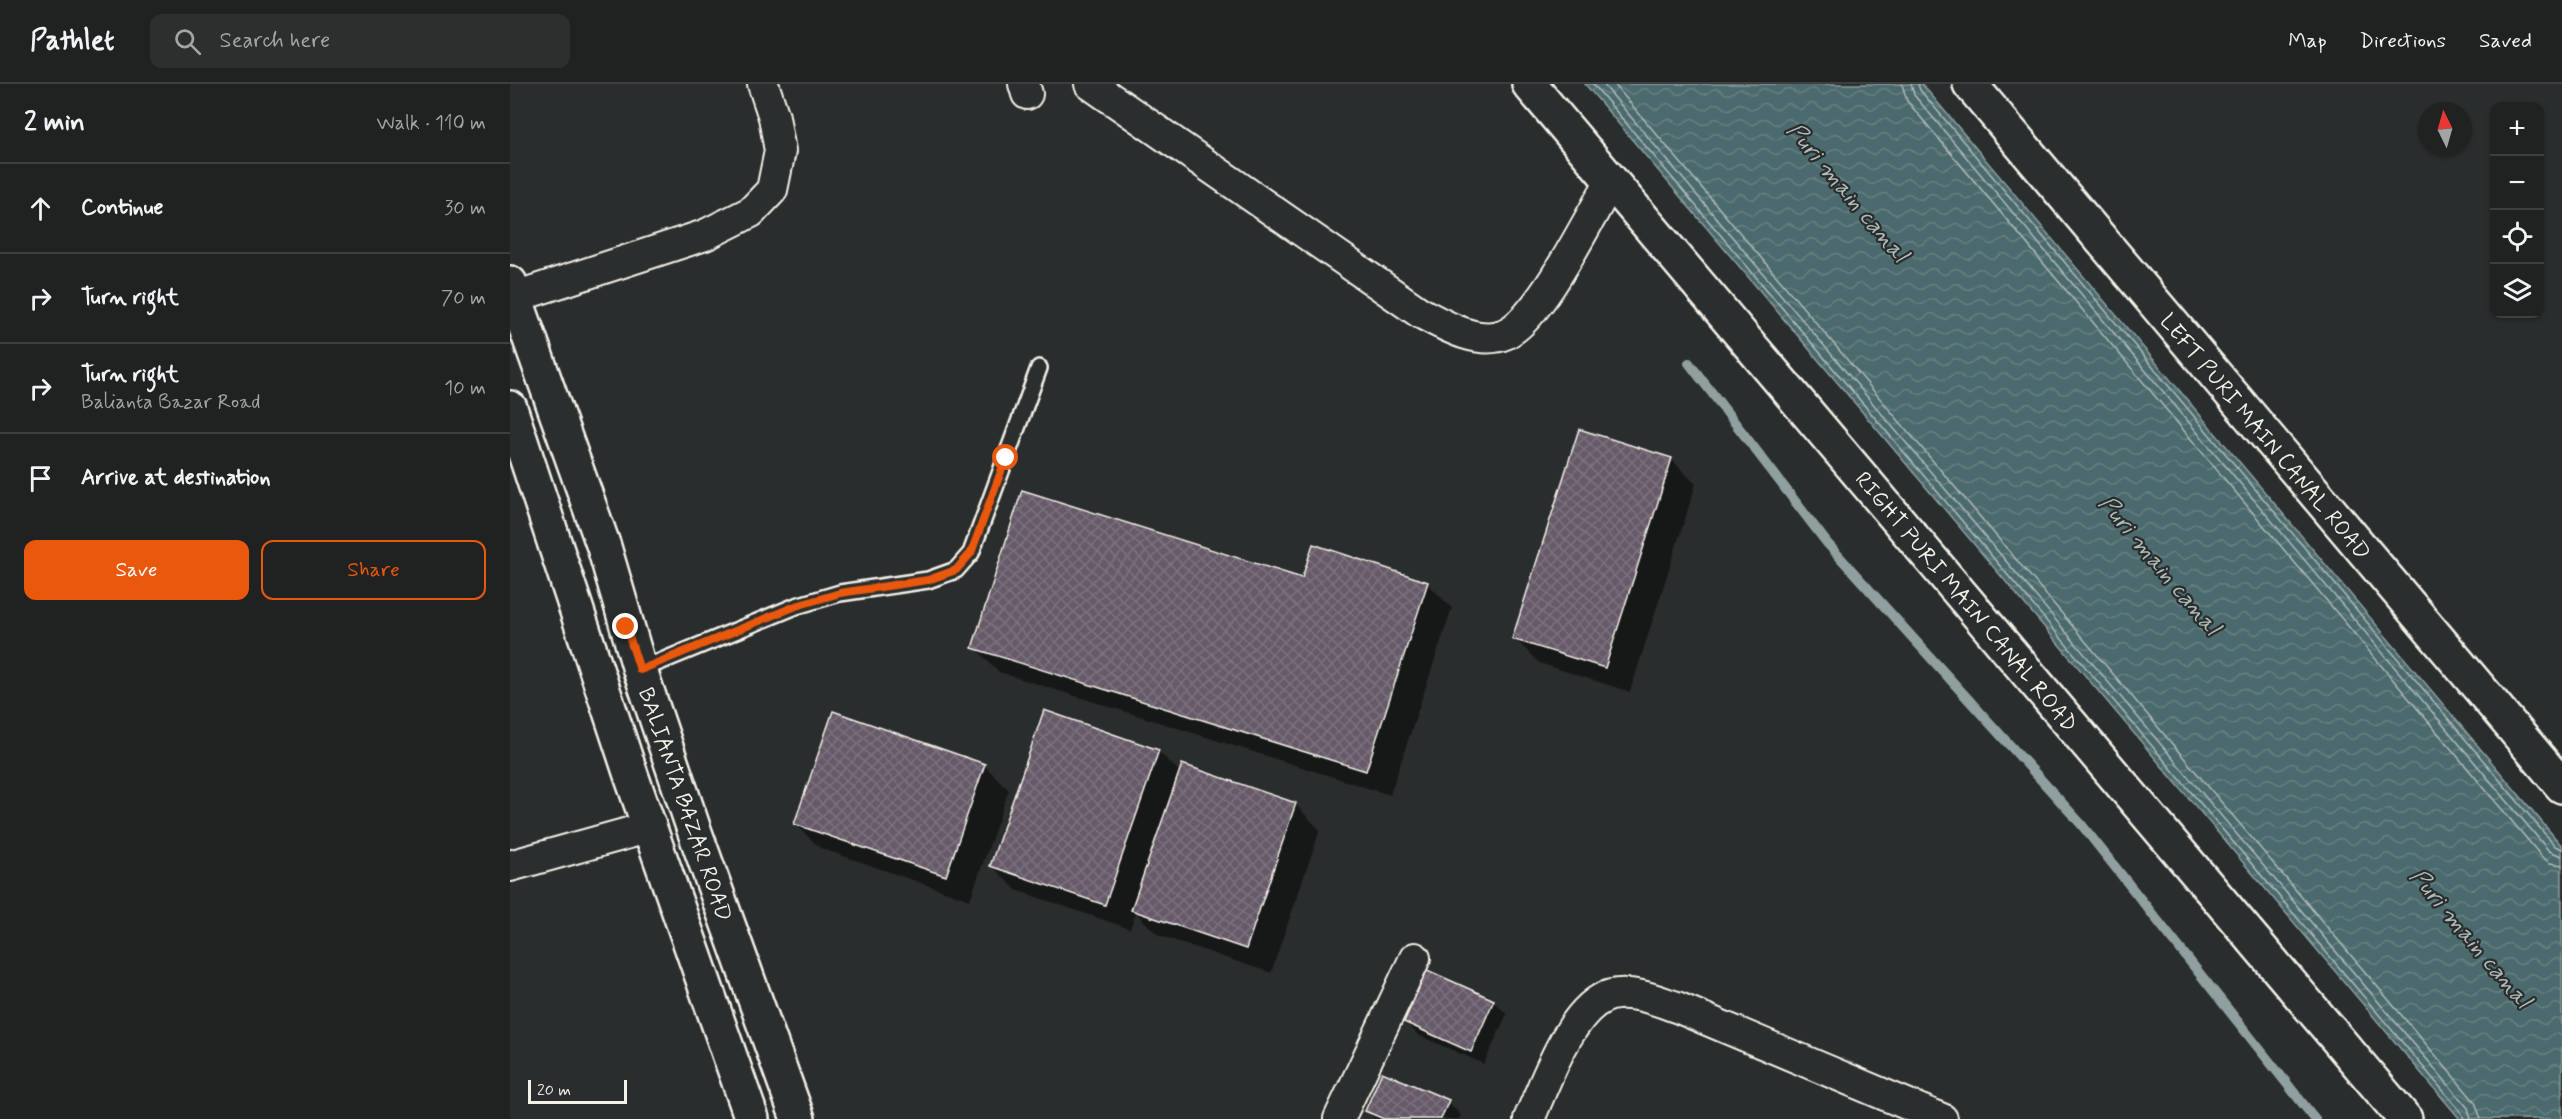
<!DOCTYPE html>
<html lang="en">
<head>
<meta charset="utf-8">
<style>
	body { margin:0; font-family:Mynerve,sans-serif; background:#2d2f2f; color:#f1f3f6 }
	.controls { position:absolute; right:18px; top:18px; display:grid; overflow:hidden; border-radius:12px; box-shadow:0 2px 4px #0004 }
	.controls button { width:54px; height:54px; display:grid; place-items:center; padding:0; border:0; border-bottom:2px solid #3d3f40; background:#202222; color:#f1f3f6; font:30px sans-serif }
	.compass { position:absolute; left:1908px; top:18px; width:54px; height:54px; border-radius:50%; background:#202222; box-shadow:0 2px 4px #0004; rotate:355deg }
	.scale { position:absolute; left:18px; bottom:15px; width:99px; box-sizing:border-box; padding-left:6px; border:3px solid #f4f1e8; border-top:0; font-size:16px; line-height:21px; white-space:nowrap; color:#f4f1e8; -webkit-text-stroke:4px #2a2d2e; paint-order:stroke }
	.stop { position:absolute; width:18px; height:18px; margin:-14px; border:4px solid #ea580c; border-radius:50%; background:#fff }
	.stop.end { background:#ea580c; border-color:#fff; box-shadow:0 2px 6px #0008 }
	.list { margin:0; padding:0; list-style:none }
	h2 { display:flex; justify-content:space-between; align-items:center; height:78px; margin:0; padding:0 24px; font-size:26px }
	h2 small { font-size:20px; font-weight:400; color:#a2a4a5 }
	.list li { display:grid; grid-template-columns:39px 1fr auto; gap:18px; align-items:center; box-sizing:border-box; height:90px; padding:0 24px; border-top:2px solid #3d3f40 }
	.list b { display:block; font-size:22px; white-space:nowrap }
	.list p { margin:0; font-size:20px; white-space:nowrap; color:#a2a4a5 }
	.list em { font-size:20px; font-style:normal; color:#a2a4a5 }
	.actions { display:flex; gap:12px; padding:18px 24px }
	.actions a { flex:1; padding:14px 0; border:2px solid #ea580c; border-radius:12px; text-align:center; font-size:21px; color:#ea580c }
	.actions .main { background:#ea580c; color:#fff }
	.icon { flex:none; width:33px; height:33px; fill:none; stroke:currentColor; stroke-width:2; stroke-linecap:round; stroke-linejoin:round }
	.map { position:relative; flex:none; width:2052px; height:1035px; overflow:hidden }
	header { display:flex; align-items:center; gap:36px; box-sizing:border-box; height:84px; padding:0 30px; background:#202222; border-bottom:2px solid #3d3f40 }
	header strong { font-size:28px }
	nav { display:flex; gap:33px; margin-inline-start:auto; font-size:21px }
	.search { width:420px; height:54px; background:#2d2f2f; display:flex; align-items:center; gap:15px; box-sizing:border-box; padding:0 21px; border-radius:12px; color:#a2a4a5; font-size:22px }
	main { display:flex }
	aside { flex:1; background:#202222 }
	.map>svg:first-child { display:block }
	.water { fill:url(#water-waves); stroke:#8fa09f; stroke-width:1.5 }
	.shadow { fill:#0007 }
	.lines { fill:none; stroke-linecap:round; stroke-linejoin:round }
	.shore { stroke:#b1bbb7; stroke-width:1.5 }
	.stream { stroke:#8fa09f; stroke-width:10 }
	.building { fill:url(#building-cross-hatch); stroke:#f4f1e8; stroke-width:1.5 }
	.lane-casing { stroke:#f4f1e8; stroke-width:20 }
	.street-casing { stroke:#f4f1e8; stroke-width:34 }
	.secondary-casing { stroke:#f4f1e8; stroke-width:38 }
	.lane { stroke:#2a2d2e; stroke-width:15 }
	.street { stroke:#2a2d2e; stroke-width:30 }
	.secondary { stroke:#2a2d2e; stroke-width:33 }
	.route { stroke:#ea580c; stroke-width:8 }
	.labels { text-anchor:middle; stroke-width:4.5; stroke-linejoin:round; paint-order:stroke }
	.street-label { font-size:22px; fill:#f4f1e8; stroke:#2a2d2e }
	.water-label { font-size:24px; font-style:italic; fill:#b1bbb7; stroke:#2a2d2e }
</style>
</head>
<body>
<header>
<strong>Pathlet</strong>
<div class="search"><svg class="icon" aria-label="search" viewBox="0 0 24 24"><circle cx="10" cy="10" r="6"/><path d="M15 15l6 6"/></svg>Search here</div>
<nav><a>Map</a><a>Directions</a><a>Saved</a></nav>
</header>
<main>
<aside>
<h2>2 min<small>Walk · 110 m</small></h2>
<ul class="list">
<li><svg class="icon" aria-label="ahead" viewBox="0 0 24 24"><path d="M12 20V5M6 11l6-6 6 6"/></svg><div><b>Continue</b></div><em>30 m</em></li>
<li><svg class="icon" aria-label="right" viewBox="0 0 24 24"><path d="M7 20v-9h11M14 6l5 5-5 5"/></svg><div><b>Turn right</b></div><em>70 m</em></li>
<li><svg class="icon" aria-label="right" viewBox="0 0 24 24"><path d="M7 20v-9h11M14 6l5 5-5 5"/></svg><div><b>Turn right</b><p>Balianta Bazar Road</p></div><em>10 m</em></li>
<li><svg class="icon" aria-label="arrive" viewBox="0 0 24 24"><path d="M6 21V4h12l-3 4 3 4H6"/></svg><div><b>Arrive at destination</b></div></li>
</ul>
<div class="actions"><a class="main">Save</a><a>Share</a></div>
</aside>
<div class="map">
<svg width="2052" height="1035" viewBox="0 0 2052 1035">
	<defs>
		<pattern id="water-waves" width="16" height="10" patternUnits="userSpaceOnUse" patternTransform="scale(1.5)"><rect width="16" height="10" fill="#4c6a6e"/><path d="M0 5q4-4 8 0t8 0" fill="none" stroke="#668083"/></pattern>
		<pattern id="building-cross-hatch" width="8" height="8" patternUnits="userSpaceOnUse" patternTransform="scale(1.5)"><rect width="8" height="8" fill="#665a68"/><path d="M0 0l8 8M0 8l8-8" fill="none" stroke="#7c727e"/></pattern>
	</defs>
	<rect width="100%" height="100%" fill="#2a2d2e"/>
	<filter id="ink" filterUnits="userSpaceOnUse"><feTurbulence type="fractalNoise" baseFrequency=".0167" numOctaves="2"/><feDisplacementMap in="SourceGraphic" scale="12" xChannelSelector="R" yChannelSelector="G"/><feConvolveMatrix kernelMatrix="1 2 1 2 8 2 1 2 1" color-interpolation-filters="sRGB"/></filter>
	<g filter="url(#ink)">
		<!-- water -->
		<path class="water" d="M1075,0H1412L2052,762V1035H1950Z"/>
		<!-- shadow -->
		<path class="shadow" d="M1161,375L1186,400L1120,608L1029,579L1004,554Z
			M793,496L917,499L942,524L880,711L489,588L464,563Z
			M648,667L671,689L673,682L786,721L810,746L761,889L648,851L626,829L620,845L506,806L481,781Z
			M474,681L499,706L460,816L310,764L285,740Z
			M983,917L997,930L974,980L908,951L895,938Z
			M938,1018L951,1031L949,1035H865L857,1027Z"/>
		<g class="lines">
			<!-- shore -->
			<path class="shore" d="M1083,0L1952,1029L1954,1035
				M1093,0L1958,1024L1961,1035
				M1104,0L1965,1018L1971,1035
				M1392,0L1397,17L2032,773L2040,779L2052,781
				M1401,0L1404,11L2039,767L2052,772
				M1408,0L1410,6L2045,762L2052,765"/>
			<!-- stream -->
			<path class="stream" d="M1179,279L1317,459L1571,740L1805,1035"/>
		</g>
		<!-- building -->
		<path class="building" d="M1069,345L1162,374L1095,584L1002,555Z
			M512,406L792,494L803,460L918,498L856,687L462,564Z
			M534,626L649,666L595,821L480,782Z
			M323,627L475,680L436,792L284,740Z
			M672,680L786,719L736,865L621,826Z
			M917,886L984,916L961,968L894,938Z
			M872,988L939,1016L931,1035H874L855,1027Z"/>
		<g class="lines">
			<!-- lane casing -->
			<g class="lane-casing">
				<path id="lane" d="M130,586L286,522L330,509L418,496L446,486L461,469L529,284"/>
			</g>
			<!-- street casing -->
			<g class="street-casing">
				<path id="street" d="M514,0L517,10
					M580,0L909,228C932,240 968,262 995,250C1031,234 1079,133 1101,97
					M5,213L195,151L241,128L262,106L270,67L264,33L253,0
					M0,782L140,743
					M829,1035L905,874
					M1019,1035C1035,1000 1061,921 1101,911C1124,906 1148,917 1169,924L1432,1035"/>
			</g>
			<!-- secondary casing -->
			<g class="secondary-casing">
				<path id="secondary" d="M1019,0L1895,1035
					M1460,0L2052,702
					M0,199L94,463L130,586L183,743L288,1035
					M0,324L121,691L242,1035"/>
			</g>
			<!-- lane -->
			<use href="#lane" class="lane"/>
			<!-- street -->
			<use href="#street" class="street"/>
			<!-- secondary -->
			<use href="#secondary" class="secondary"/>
		</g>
	</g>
	<g class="lines" filter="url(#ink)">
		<!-- route -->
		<path class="route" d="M116,543L130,586L286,522L330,509L418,496L446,486L461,469L496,374"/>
	</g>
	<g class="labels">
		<!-- street labels -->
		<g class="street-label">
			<text transform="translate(1756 352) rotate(50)" y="8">LEFT PURI MAIN CANAL ROAD</text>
			<text transform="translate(1457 517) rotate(50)" y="8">RIGHT PURI MAIN CANAL ROAD</text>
			<text transform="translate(176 720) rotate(71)" y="8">BALIANTA BAZAR ROAD</text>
		</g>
		<!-- water labels -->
		<g class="water-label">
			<text transform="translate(1338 108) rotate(50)" y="8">Puri main canal</text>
			<text transform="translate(1650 481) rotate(50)" y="8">Puri main canal</text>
			<text transform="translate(1961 854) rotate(50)" y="8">Puri main canal</text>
		</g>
	</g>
</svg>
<div class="controls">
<button>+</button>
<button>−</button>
<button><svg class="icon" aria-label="locate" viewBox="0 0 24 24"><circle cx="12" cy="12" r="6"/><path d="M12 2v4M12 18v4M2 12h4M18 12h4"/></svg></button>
<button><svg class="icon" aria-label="layers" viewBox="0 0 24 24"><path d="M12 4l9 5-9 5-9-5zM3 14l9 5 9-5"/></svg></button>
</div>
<svg class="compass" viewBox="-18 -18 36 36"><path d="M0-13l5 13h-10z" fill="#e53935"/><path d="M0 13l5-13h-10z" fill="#a2a4a5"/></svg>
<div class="scale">20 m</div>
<div class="stop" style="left:496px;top:374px"></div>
<div class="stop end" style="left:116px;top:543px"></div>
</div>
</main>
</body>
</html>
